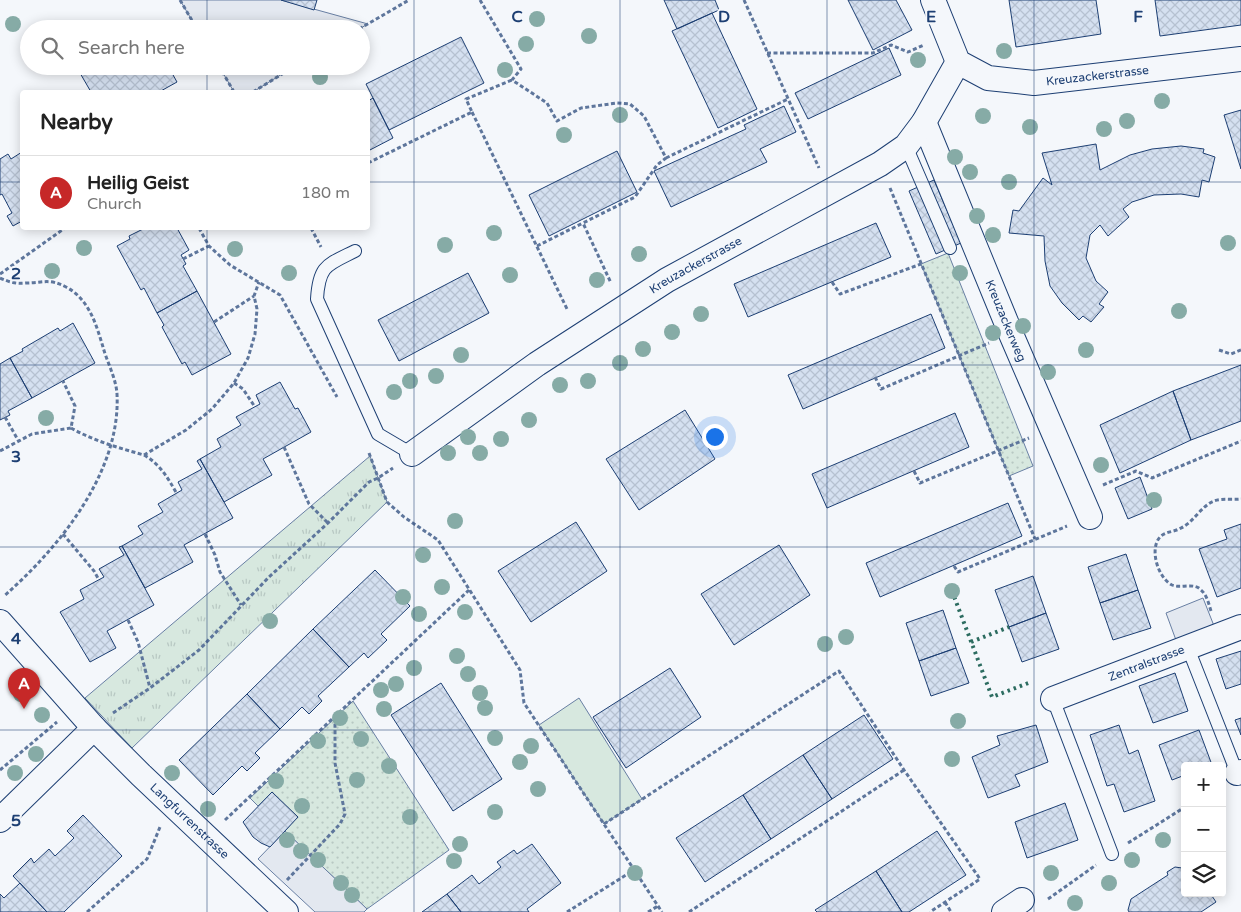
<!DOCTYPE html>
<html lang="en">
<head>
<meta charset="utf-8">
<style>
	body { margin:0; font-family:"Varela Round",sans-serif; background:#f2f2f2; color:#222 }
	.controls { position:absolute; right:15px; bottom:15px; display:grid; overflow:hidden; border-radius:5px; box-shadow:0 2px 12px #0003 }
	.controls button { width:45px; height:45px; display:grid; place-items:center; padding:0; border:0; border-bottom:1px solid #e0e0e0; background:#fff; color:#222; font:25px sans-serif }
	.you { position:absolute; left:714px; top:436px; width:18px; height:18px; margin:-12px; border:4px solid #fff; border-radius:50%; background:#1a73e8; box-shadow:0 0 0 8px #1a73e833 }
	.badge { display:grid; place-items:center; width:32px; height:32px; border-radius:50%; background:#c62828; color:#fff; font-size:16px; font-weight:700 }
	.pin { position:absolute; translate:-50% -41px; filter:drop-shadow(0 1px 2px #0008) }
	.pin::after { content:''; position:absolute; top:26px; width:18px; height:15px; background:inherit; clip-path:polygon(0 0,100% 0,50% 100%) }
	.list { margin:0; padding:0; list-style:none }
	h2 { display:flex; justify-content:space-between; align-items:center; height:65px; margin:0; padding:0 20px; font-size:21px }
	h2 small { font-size:16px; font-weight:400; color:#767676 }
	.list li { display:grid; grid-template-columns:32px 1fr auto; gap:15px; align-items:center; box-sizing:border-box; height:75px; padding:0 20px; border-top:1px solid #e0e0e0 }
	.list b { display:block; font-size:19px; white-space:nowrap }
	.list p { margin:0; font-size:16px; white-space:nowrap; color:#767676 }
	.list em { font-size:16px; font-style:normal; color:#767676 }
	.icon { flex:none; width:28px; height:28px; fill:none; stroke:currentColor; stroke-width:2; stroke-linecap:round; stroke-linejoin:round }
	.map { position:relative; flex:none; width:1241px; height:912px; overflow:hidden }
	.search { position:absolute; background:#fff; box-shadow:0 2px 12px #0003; left:20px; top:20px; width:350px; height:55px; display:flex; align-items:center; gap:12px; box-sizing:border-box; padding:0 18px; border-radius:28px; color:#767676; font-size:19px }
	.panel { position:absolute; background:#fff; box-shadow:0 2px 12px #0003; left:20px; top:90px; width:350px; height:140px; border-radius:5px }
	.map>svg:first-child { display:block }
	.grass { fill:url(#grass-tufts); stroke:#687fa3 }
	.park { fill:url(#park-dots); stroke:#687fa3 }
	.pitch { fill:#d7e8df; stroke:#687fa3 }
	.parking { fill:#e3e8f0; stroke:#687fa3 }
	.building { fill:url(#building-cross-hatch); stroke:#1d3f73 }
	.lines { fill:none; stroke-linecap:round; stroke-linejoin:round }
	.service-casing { stroke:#1d3f73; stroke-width:14 }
	.minor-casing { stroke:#1d3f73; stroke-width:26 }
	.path { stroke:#5e769c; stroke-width:3; stroke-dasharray:4 2.5; stroke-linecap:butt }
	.service { stroke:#f4f7fb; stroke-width:12 }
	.minor { stroke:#f4f7fb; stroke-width:24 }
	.hedge { stroke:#2c6c60; stroke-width:4; stroke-dasharray:2.5 4; stroke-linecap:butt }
	.tree { fill:#86aba6 }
	.grid { fill:none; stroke:#1d3f73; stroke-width:1; stroke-opacity:0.55 }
	.labels { text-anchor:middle; stroke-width:4; stroke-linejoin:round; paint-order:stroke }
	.street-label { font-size:12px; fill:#1d3f73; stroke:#f4f7fb }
	.grid-label { font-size:16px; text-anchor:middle; font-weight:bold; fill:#1d3f73; stroke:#f4f7fb; stroke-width:4; stroke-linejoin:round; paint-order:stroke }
</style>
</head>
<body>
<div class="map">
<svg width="1241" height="912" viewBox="0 0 1241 912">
	<defs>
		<pattern id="grass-tufts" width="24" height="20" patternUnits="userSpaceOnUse" patternTransform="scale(1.25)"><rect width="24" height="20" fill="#d7e8df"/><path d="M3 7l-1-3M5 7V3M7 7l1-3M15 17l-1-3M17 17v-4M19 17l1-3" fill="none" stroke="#b8c8c3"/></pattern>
		<pattern id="park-dots" width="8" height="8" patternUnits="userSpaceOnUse" patternTransform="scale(1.25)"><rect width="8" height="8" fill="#d7e8df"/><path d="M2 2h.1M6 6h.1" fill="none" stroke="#b8c8c3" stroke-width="1.8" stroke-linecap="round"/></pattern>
		<pattern id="building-cross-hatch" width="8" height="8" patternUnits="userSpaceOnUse" patternTransform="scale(1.25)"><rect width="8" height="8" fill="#d5e0f0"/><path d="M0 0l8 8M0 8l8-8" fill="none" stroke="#b6c1d1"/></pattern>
	</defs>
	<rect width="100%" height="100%" fill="#f4f7fb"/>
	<!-- grass -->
	<path class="grass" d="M370,456L387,502L132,748L85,698Z"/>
	<!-- park -->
	<path class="park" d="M948,253L1033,466L1009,476L921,264Z
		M353,701L449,850L367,909L285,831L297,817L272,792L258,806L250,798Z"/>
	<!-- pitch -->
	<path class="pitch" d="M579,698L642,799L604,824L539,725Z"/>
	<!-- parking -->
	<path class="parking" d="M180,0H281L368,24L359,29H197Z
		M219,66H295L253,92H234Z
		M1203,598L1218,636L1180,651L1166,613Z
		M285,831L367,909L364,912H315L258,859Z"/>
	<!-- building -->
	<path class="building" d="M281,0H317L314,10Z
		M664,0H715L719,10L677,29Z
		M848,0H896L912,30L873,50Z
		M1009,0H1096L1101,34L1016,47Z
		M1155,0H1241V25L1160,36Z
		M712,13L757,109L718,128L672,31Z
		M461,37L484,83L389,130L366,84Z
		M889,48L901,75L808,119L795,93Z
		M92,66H97L99,69L104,66H168L177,82L159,92H91L80,73Z
		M373,98L393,138L368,151V101Z
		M784,106L796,132L760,149L767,162L671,207L654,171L746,129L744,125Z
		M1241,110V169L1224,115Z
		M1096,144L1100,170L1130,155L1152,149L1181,146L1204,149L1203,153L1215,157L1209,182L1202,180L1199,197L1181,194L1154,195L1132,202L1123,209L1129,217L1108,236L1100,225L1090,235L1086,258L1096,281L1108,292L1099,304L1104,307L1091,322L1083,316L1079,320L1062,303L1050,286L1045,261L1044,236L1009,233L1013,210L1019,211L1043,178L1052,185L1042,153Z
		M617,151L637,192L549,236L529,195Z
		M22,152V221L13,226L7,216L12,213L2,194L0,195V159L8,154L11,159Z
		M934,180L961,243L936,254L909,191Z
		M876,223L891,257L748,317L734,284Z
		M145,228H177L189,250L181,255L186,264L183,266L197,291L157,313L144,288L141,290L117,246L130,239L129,236Z
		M468,273L489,313L399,361L378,320Z
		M197,291L231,354L192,375L185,362L182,364L162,327L164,325L157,313Z
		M931,314L945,348L803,409L788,375Z
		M73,323L95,363L32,398L10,358L23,351L22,349L58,328L60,331Z
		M10,358L32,398L8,411L10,415L0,420V364Z
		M1241,365V421L1191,440L1173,391Z
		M280,382L295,409L298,408L311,432L263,459L272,475L224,502L200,459L221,447L217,439L241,425L236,417L260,404L256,395Z
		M1173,391L1191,440L1120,473L1100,425Z
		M685,410L715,459L639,510L606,459Z
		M955,413L969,447L827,508L812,474Z
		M200,459L233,518L184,545L193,562L145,588L122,546L143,534L138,526L163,512L158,504L182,490L178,482L202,469L197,461Z
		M1140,477L1152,509L1128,519L1115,488Z
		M1008,503L1022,536L880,597L866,563Z
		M576,522L607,571L531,622L498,571Z
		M1241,524V588L1217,597L1199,549L1227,539L1224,530Z
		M779,545L810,595L734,645L701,594Z
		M122,546L154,605L107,631L116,648L90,662L60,612L84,599L80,590L104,577L99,569L124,555L119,547Z
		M1126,554L1138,590L1100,603L1088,567Z
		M375,570L410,606L381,634L387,640L368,658L364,653L349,667L313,629Z
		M1033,576L1046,613L1009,627L995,590Z
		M1138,590L1151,628L1113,640L1100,603Z
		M943,610L956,648L919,661L906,623Z
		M1046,613L1059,649L1022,662L1009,627Z
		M313,629L349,667L318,696L322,701L309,714L302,707L280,729L247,694Z
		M956,648L969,683L931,696L919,661Z
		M1241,651V684L1226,689L1216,659Z
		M670,668L701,717L626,768L593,717Z
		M1175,673L1188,711L1153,723L1139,686Z
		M441,683L502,779L453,811L391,715Z
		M247,694L280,729L255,753L260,758L247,771L242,766L213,795L179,760Z
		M864,715L893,759L832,799L803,755Z
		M1241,718V735L1235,720Z
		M1036,725L1048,762L1015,775L1020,786L988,798L972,757L1000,745L997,736Z
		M1119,725L1129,754L1138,750L1155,801L1124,812L1114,784L1107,786L1090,735Z
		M1199,730L1212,765L1185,766V775L1172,780L1159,745Z
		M803,755L832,799L771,839L743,795Z
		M272,792L298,817L270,847L261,843L253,837L243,822Z
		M743,795L771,839L705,882L676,838Z
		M1065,803L1078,840L1027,858L1015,822Z
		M83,815L122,856L64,912H47L13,876L31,858L34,863L49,849L55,856L74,838L67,831Z
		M937,831L966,875L909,912H902L876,871Z
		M532,844L561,883L527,909L529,912H461L447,894L472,875L479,884L501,867L497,862L514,850L517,854Z
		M1175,867L1182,868L1185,867V893H1210L1216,902L1201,912H1129L1128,910L1131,899L1168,875L1167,872Z
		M876,871L902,912H817L815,910Z
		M20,883L47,912H0V894L4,898Z
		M447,894L461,912H422Z"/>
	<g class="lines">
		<!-- service casing -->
		<g class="service-casing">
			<path id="service" d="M906,146L950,248
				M355,251C327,265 319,265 317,299L378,434L412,454
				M1188,648L1237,773
				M1053,699L1112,854"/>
		</g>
		<!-- minor casing -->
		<g class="minor-casing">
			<g id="minor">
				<path id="s1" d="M933,0L958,62L988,78L1034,83L1241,59"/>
				<path id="s2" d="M924,122L1011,334L1090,517"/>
				<path id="s3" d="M412,454L537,364L667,280L880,164L906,146L924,122L958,62"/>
				<path id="s4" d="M0,622L94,728L141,775L286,912"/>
				<path id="s5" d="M1053,699L1241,627"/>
				<path d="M1237,773L1241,772"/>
				<path d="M0,820L94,728"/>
				<path d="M1004,912L1022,900"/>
			</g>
		</g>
		<!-- path -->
		<path class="path" d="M180,0L197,29
			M480,0L521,69L512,80L547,103L557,121L581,108L617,103L630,104L644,116L666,158L657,165L635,197L583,223L611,283
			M744,0L819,168
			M359,29L409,0
			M767,53H873L891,45L908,52L924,45
			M219,66L234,92
			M253,92L295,66
			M472,112L568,311
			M666,158L788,99
			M368,163L472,112L466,99L512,80
			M890,188L1035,539
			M199,228L209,246L230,265L280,295L337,397
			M311,228L321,247
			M537,246L583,223
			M183,259L209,246
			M0,274L65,228
			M0,278C9,282 16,284 26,283C43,283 49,278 66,287C89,299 96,324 103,347C107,362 116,378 117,394C121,472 59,548 4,596
			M832,282L840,294L921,264
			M214,322L254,296
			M1219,350L1231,354L1241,350
			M875,377L881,389L989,343
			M234,383L243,389L255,407
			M5,417L18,440
			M71,428C94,441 119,448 144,455L186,430L212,409L234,383L248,358L255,334L257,309L254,296L259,282
			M284,447L309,504L328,523
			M0,451L32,434L71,428L75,406L63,381
			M369,453L387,502L404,517L438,540L520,670L524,703L662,912
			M144,455C160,464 168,478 177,494
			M914,471L920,483L1029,438
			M1103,485L1136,471L1152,478L1241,441
			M63,534L94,571L99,580
			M205,534L215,555L220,572L241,605
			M954,566L958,572L1067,526
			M1211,611C1209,605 1207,595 1201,590C1194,582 1181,589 1172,585C1158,578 1149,549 1160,537C1166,531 1175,532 1181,528C1194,522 1201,506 1214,501C1222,498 1233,500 1241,499
			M128,620L138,642L150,688
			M113,713L150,688L199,650L269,577L328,523L369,482L378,478L393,468
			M0,770L57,722
			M225,820L469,590
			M604,824L839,671L904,770L980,879L930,912
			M1128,843L1185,807
			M287,880L340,824L345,814L335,763V719
			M1048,899L1096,865
			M945,902L951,912
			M87,912L147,859L160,827
			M567,912L634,870
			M648,912L658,906
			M689,912L904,770"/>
		<!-- service -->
		<use href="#service" class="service"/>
		<!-- minor -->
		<use href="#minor" class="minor"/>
		<!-- hedge -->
		<path class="hedge" d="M952,591L992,697L1031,682
			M971,642L1009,627"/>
	</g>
	<!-- trees -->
	<g class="tree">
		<circle cx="537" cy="19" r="8"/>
		<circle cx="13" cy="24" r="8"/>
		<circle cx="589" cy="36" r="8"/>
		<circle cx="526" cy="44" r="8"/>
		<circle cx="1004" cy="51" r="8"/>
		<circle cx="918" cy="60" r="8"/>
		<circle cx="505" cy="70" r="8"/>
		<circle cx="320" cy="77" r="8"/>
		<circle cx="1162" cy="101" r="8"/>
		<circle cx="620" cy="115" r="8"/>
		<circle cx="983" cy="116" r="8"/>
		<circle cx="1127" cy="121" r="8"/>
		<circle cx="1030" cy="127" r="8"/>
		<circle cx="1104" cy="129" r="8"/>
		<circle cx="564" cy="135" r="8"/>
		<circle cx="955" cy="157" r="8"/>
		<circle cx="970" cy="172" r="8"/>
		<circle cx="1009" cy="182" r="8"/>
		<circle cx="977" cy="216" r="8"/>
		<circle cx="494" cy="233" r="8"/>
		<circle cx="993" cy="235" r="8"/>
		<circle cx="1228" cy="243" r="8"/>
		<circle cx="445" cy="245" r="8"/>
		<circle cx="84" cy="248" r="8"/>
		<circle cx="235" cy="249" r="8"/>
		<circle cx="639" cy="254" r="8"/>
		<circle cx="52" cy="271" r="8"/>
		<circle cx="289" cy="273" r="8"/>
		<circle cx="960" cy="273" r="8"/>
		<circle cx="510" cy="275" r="8"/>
		<circle cx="597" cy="280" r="8"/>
		<circle cx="1179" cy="311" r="8"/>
		<circle cx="701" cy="314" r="8"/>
		<circle cx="1023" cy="326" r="8"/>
		<circle cx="672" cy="332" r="8"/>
		<circle cx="993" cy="333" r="8"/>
		<circle cx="643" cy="349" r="8"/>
		<circle cx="1086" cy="350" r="8"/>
		<circle cx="461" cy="355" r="8"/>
		<circle cx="620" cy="363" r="8"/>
		<circle cx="1048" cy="372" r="8"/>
		<circle cx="436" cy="376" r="8"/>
		<circle cx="410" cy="381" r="8"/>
		<circle cx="588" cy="381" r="8"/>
		<circle cx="560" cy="385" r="8"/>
		<circle cx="394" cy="392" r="8"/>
		<circle cx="46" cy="418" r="8"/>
		<circle cx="529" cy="420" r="8"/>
		<circle cx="468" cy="437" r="8"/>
		<circle cx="501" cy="439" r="8"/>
		<circle cx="448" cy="453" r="8"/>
		<circle cx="480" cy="453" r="8"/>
		<circle cx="1101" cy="465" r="8"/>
		<circle cx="1154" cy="500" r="8"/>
		<circle cx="455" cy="521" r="8"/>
		<circle cx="423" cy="555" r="8"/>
		<circle cx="442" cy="587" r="8"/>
		<circle cx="952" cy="591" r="8"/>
		<circle cx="403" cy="597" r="8"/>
		<circle cx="465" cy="612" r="8"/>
		<circle cx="419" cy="614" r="8"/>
		<circle cx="270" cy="621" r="8"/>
		<circle cx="846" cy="637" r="8"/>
		<circle cx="825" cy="644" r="8"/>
		<circle cx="457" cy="656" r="8"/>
		<circle cx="414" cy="668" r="8"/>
		<circle cx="468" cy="674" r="8"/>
		<circle cx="396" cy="684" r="8"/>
		<circle cx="381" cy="690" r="8"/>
		<circle cx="480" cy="693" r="8"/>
		<circle cx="21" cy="694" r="8"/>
		<circle cx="485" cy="708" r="8"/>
		<circle cx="384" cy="709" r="8"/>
		<circle cx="42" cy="715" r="8"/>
		<circle cx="340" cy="718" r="8"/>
		<circle cx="958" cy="721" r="8"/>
		<circle cx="495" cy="738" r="8"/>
		<circle cx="361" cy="739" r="8"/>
		<circle cx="318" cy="741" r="8"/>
		<circle cx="531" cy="746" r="8"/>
		<circle cx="36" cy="754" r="8"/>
		<circle cx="952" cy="759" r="8"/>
		<circle cx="520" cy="762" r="8"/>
		<circle cx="389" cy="766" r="8"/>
		<circle cx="15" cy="773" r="8"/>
		<circle cx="172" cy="773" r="8"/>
		<circle cx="357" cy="780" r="8"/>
		<circle cx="276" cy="781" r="8"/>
		<circle cx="538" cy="789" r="8"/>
		<circle cx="302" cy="806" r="8"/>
		<circle cx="208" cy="809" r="8"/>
		<circle cx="495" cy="812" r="8"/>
		<circle cx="410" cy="817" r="8"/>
		<circle cx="287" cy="840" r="8"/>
		<circle cx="1163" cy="840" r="8"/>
		<circle cx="460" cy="844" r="8"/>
		<circle cx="301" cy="851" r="8"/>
		<circle cx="318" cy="860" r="8"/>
		<circle cx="1132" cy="860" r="8"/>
		<circle cx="454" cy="861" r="8"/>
		<circle cx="635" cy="873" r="8"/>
		<circle cx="1051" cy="873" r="8"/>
		<circle cx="341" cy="883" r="8"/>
		<circle cx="1109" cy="883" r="8"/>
		<circle cx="352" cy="895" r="8"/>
		<circle cx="1075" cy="903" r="8"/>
	</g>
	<!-- grid -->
	<path class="grid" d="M207,0V29M414,0V912M620,0V912M827,0V912M1034,0V912M207,66V92M0,182H22M368,182H1241M207,228V912M0,365H1241M0,547H1241M0,730H1241"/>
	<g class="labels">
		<!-- street labels -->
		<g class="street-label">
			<text dy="4" stroke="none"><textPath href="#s1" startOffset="211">Kreuzackerstrasse</textPath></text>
			<text dy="4" stroke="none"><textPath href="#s3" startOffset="341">Kreuzackerstrasse</textPath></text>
			<text dy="4" stroke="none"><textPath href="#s2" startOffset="215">Kreuzackerweg</textPath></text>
			<text dy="4" stroke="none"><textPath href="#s5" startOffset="100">Zentralstrasse</textPath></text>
			<text dy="4" stroke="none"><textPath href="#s4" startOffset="275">Langfurrenstrasse</textPath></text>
		</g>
	</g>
	<g class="grid-label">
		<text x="517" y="22">C</text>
		<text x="724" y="22">D</text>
		<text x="931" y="22">E</text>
		<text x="1138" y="22">F</text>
		<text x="16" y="279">2</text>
		<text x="16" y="462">3</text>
		<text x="16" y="644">4</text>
		<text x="16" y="826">5</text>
	</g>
</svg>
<div class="controls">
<button>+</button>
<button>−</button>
<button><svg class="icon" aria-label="layers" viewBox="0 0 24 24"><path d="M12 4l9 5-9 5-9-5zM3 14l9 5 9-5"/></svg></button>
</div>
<div class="you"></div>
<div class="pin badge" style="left:24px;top:709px">A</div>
<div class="search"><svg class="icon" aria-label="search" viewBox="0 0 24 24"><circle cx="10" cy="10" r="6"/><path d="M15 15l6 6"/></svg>Search here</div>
<section class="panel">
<h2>Nearby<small></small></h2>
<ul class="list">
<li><span class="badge">A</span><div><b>Heilig Geist</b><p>Church</p></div><em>180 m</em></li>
</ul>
</section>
</div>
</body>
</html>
